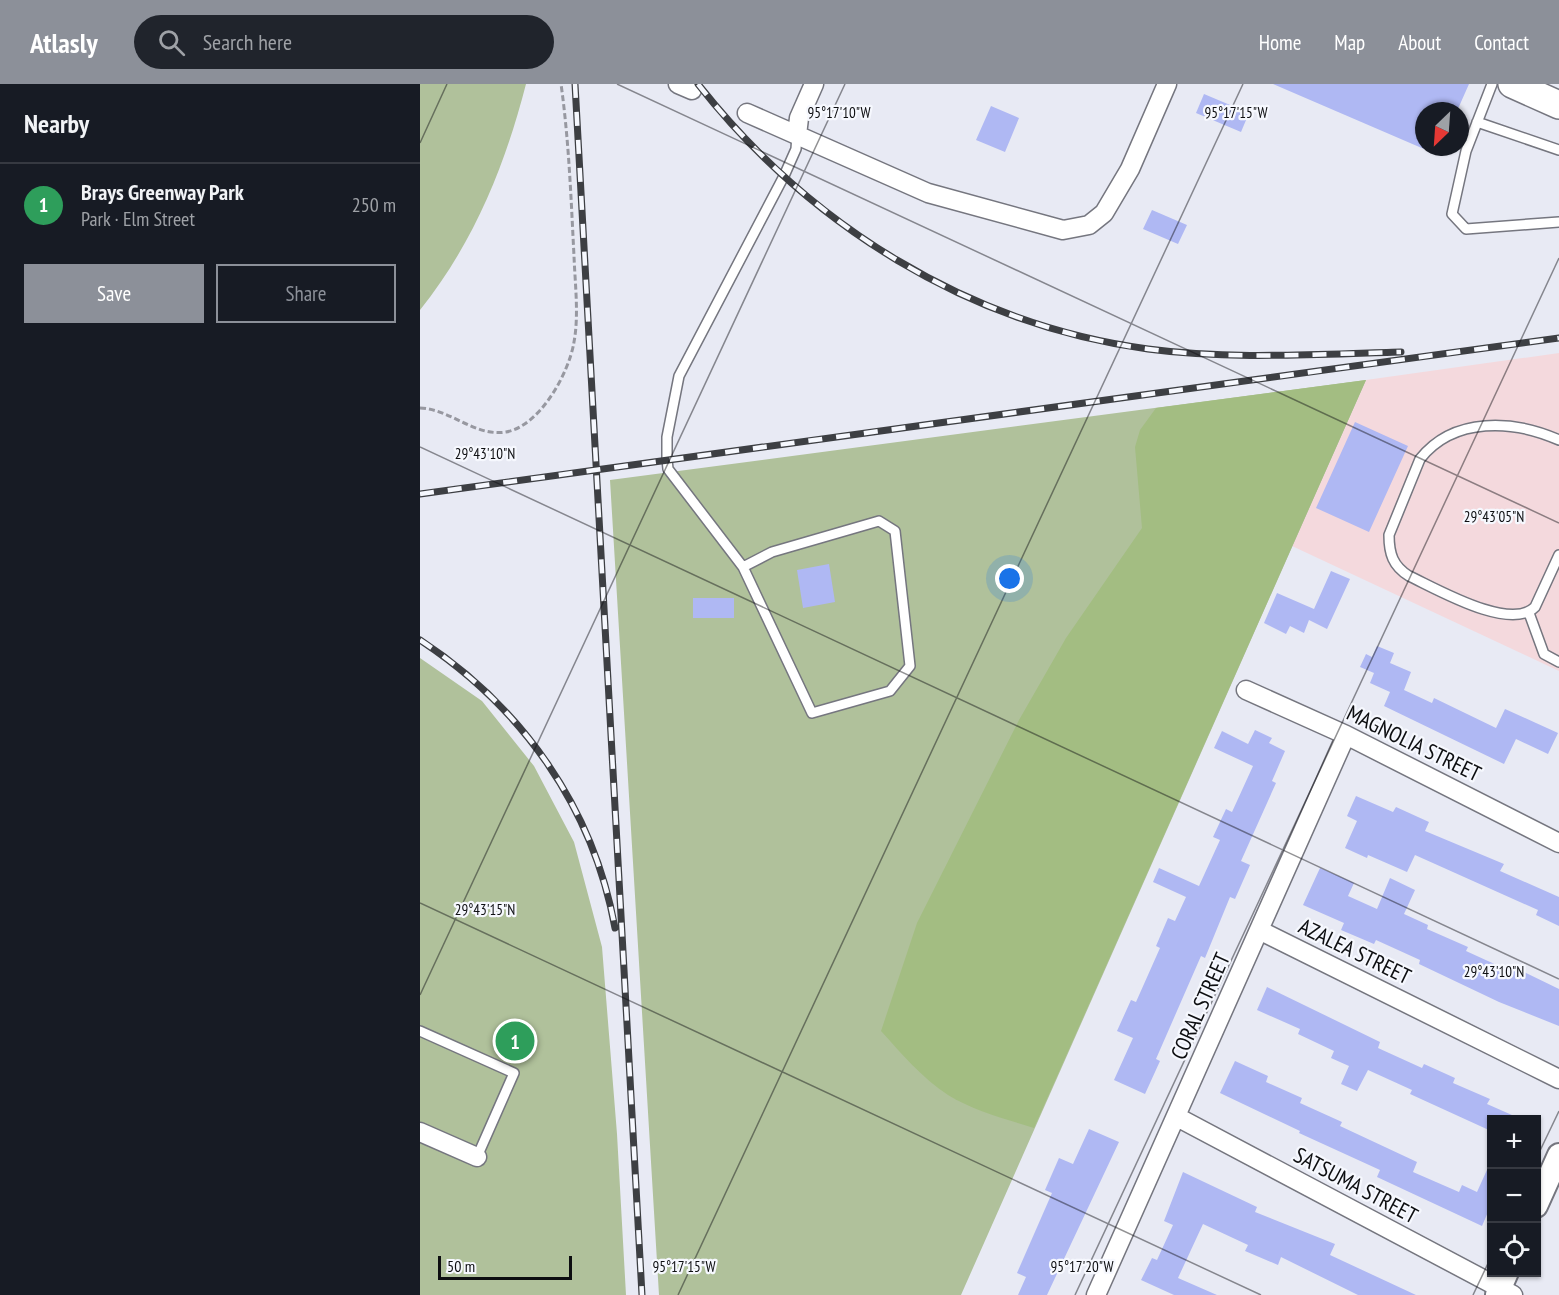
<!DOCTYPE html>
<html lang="en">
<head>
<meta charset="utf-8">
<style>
	body { margin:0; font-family:"PT Sans Narrow",sans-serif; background:#20242c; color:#f1f3f6 }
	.controls { position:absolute; right:18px; bottom:18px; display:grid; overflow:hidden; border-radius:0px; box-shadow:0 2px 4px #0004 }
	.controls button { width:54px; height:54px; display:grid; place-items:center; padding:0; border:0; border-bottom:2px solid #363941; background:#171b24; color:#f1f3f6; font:30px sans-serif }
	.compass { position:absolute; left:995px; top:18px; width:54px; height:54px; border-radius:50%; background:#171b24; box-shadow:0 2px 4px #0004; rotate:205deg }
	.scale { position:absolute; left:18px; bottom:15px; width:134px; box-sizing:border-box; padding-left:6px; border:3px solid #0d0e11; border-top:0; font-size:16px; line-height:21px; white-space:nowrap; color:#0d0e11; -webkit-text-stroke:4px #f6f8fe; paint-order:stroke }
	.you { position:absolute; left:590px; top:495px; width:21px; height:21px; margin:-15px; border:4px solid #fff; border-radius:50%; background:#1a73e8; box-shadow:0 0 0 9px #1a73e833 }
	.badge { display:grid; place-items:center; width:39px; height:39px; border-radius:50%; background:#8c9099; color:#fff; font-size:20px; font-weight:700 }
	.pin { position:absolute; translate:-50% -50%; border:3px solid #fff; box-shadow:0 2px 6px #0006 }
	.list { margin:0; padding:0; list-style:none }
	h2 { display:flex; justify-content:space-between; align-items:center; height:78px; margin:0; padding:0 24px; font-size:26px }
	h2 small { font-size:20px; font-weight:400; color:#9ea1a6 }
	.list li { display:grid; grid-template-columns:39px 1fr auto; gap:18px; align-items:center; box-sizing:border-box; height:84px; padding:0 24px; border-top:2px solid #363941 }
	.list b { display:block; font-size:22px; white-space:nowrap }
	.list p { margin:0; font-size:20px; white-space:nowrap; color:#9ea1a6 }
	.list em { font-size:20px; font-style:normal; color:#9ea1a6 }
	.actions { display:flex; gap:12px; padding:18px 24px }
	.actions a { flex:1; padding:14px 0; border:2px solid #8c9099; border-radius:0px; text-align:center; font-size:21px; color:#8c9099 }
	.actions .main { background:#8c9099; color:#fff }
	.icon { flex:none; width:33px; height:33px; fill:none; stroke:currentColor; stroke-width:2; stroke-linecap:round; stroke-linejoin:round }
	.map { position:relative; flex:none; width:1139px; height:1211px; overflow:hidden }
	header { display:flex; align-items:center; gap:36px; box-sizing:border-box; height:84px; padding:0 30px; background:#8c9099; color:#fff }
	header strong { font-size:28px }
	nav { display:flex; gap:33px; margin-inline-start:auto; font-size:21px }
	.search { width:420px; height:54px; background:#20242c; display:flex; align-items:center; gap:15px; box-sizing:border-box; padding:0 21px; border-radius:33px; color:#9ea1a6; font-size:22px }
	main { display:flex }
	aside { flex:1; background:#171b24 }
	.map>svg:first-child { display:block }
	.industrial { fill:#f4d9dd }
	.green { fill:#b0c19b }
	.forest { fill:#a3bd82 }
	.building { fill:#afb8f3 }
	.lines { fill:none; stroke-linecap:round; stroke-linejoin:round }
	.service-casing { stroke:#75767f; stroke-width:12 }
	.minor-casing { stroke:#75767f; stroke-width:21 }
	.tertiary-casing { stroke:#75767f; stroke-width:26 }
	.secondary-casing { stroke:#75767f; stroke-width:30 }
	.path { stroke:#9798a0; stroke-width:3; stroke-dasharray:6 3; stroke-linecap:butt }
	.service { stroke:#fff; stroke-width:9 }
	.minor { stroke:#fff; stroke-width:18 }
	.tertiary { stroke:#fff; stroke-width:22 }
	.secondary { stroke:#fff; stroke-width:27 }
	.rail-casing { stroke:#3d3f43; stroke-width:7 }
	.rail { stroke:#f6f8fe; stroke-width:4.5; stroke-dasharray:14; stroke-linecap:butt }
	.ticks { fill:none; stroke:#0d0e11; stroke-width:1.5; stroke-opacity:0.45 }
	.labels { text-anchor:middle; stroke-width:4.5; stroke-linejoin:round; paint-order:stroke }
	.street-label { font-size:22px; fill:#0d0e11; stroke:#f6f8fe }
	.ticks-label { font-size:15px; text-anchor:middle; fill:#0d0e11; stroke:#f6f8fe; stroke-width:4.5; stroke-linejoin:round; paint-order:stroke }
</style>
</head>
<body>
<header>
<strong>Atlasly</strong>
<div class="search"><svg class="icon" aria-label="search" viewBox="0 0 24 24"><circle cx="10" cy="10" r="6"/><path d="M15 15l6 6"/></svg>Search here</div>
<nav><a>Home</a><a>Map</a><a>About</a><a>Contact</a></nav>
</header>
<main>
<aside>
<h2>Nearby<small></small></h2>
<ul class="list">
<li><span class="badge" style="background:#2e9e5b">1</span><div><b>Brays Greenway Park</b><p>Park · Elm Street</p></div><em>250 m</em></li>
</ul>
<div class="actions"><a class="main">Save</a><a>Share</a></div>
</aside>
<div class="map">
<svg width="1139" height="1211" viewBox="0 0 1139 1211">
	<rect width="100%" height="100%" fill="#e8eaf4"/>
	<!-- industrial -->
	<path class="industrial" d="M1139,269V587L872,462L946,296Z"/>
	<!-- green -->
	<path class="green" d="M0,0H106C85,82 53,160 0,226Z
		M946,296L541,1211H239L190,396Z
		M0,574L62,617L114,682L154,758L182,863L197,1050L206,1211H0Z"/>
	<!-- forest -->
	<path class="forest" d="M946,296L614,1044C586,1035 554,1027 528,1011C502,994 481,969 461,947L497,839L599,636L646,554L722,444L715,363L720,346L736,324Z"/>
	<!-- building -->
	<path class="building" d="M853,0H1049L1037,27H1004V65Z
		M784,10L829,29L821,48L776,29Z
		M571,22L599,34L585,68L556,56Z
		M732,126L767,141L758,160L723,145Z
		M935,338L988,362L949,448L896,424Z
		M409,480L415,518L383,524L377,486Z
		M911,487L930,495L907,545L889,536L884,549L870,542L866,550L844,539L857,509L894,525Z
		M273,514H314V534H273Z
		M957,562L974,569L970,579L991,588L984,606L1012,619L1014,614L1076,644L1085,625L1116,639L1138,649L1128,670L1096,655L1084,680L964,622L970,608L950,599L954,589L940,583L946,570L952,573Z
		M835,646L852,654L849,659L865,667L852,697L856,699L821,777L830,781L815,815L810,813L785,874L781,872L736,975L740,977L725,1010L694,996L713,954L697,947L711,916L716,918L740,864L736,862L748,834L755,837L766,813L733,798L739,784L779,802L800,756L793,753L806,725L812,728L833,682L794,664L802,647L828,660Z
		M936,712L973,728L976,723L1009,738L1005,747L1084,780L1080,787L1139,813V842L1116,831L1118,826L995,771L987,788L948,771L947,774L925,764L937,737L927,732Z
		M900,784L934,799L928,812L957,825L970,794L995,806L984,830L1008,841L1007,845L1048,863L1046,867L1092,888L1094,883L1139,905V942L1079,918L999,880L1000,876L956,856L954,860L921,846L924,839L883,821Z
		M847,903L960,958L958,964L1002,984L1004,980L1035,994L1033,999L1070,1015L1067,1020L1101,1035H1071V1047L990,1010L992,1006L948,986L937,1007L921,1000L929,982L911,974L914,967L878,950L880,945L837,926Z
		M815,977L848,992L846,998L882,1014L880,1019L922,1038L920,1042L997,1078L993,1088L1039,1108L1042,1101L1057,1108L1071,1077V1121L1062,1142L957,1093L960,1086L879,1049L880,1047L800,1009Z
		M669,1045L699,1058L627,1211H598L606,1193L597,1189L632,1109L625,1106L639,1074L653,1080Z
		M763,1088L837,1123L835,1128L915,1160L910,1171L996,1211H938L861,1173L858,1181L825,1167L828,1161L783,1140L758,1194L797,1211H754L721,1196L732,1174L737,1176L753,1141L744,1137Z"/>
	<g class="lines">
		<!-- service casing -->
		<g class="service-casing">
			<path id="service" d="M1072,0L1046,67L1032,130L1046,145L1139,138
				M1057,38L1139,66
				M1139,356C1094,336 1034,332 1000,375L969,451C969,470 973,482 989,492C1015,504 1090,548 1115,523L1139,471
				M323,483L352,468L459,437L475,447L490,582L470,607L392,629L323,483L248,385L247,375V353L259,292L364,92L376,65L377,51
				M1109,529L1124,570L1139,578
				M0,947L94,989L57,1073"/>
		</g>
		<!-- minor casing -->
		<g class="minor-casing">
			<path id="minor" d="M258,0L272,6
				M327,29L508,109L643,146L669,141L684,129L710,85L747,0
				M377,51L379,34L394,0
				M826,606L926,651L1139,759
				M839,846L1139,995
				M757,1033L1093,1211
				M0,1048L57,1073
				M676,1211L926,651"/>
		</g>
		<!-- tertiary casing -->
		<g class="tertiary-casing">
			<path id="tertiary" d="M1116,1122L1139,1071
				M1077,1211L1087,1188"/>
		</g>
		<!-- secondary casing -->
		<g class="secondary-casing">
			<path id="secondary" d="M1092,0L1139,21"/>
		</g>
		<!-- path -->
		<path class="path" d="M0,324C31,325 54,353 86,348C120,342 149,289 154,258C159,231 155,200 154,172C151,115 149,57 141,0"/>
		<!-- service -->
		<use href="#service" class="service"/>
		<!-- minor -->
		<use href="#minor" class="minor"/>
		<!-- tertiary -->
		<use href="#tertiary" class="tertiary"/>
		<!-- secondary -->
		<use href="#secondary" class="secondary"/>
		<!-- rail casing -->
		<g class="rail-casing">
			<path id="rail" d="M155,0L222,1211
				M278,0C389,141 549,241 728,265C811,276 897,270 981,268
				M0,410L1139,254
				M0,556C102,623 173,723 195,844"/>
		</g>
		<!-- rail -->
		<use href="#rail" class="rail"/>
	</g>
	<!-- ticks -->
	<path class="ticks" d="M197,0L1139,439M0,59L27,0M0,363L1139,895M0,819L841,1211M0,911L425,0M1116,1075L1139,1027M258,1211L823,0M655,1211L1139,174M1053,1211L1072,1171"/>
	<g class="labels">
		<!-- street labels -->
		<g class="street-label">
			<text transform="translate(994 659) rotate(26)" y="8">MAGNOLIA STREET</text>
			<text transform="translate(935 867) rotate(26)" y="8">AZALEA STREET</text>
			<text transform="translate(780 922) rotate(-66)" y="8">CORAL STREET</text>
			<text transform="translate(936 1101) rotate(28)" y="8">SATSUMA STREET</text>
		</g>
	</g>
	<g class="ticks-label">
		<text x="419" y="34">95°17'10"W</text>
		<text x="816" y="34">95°17'15"W</text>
		<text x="65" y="375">29°43'10"N</text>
		<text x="1074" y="438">29°43'05"N</text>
		<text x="65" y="831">29°43'15"N</text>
		<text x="1074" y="893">29°43'10"N</text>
		<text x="264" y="1188">95°17'15"W</text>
		<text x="662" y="1188">95°17'20"W</text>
	</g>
</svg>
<div class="controls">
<button>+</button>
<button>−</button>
<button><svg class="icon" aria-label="locate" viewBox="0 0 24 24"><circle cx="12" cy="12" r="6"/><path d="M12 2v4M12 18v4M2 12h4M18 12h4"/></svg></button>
</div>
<svg class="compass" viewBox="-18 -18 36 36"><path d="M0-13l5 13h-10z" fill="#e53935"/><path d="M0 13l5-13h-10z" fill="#9ea1a6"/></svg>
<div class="scale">50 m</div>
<div class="you"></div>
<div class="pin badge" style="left:95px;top:957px;background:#2e9e5b">1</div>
</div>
</main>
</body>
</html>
